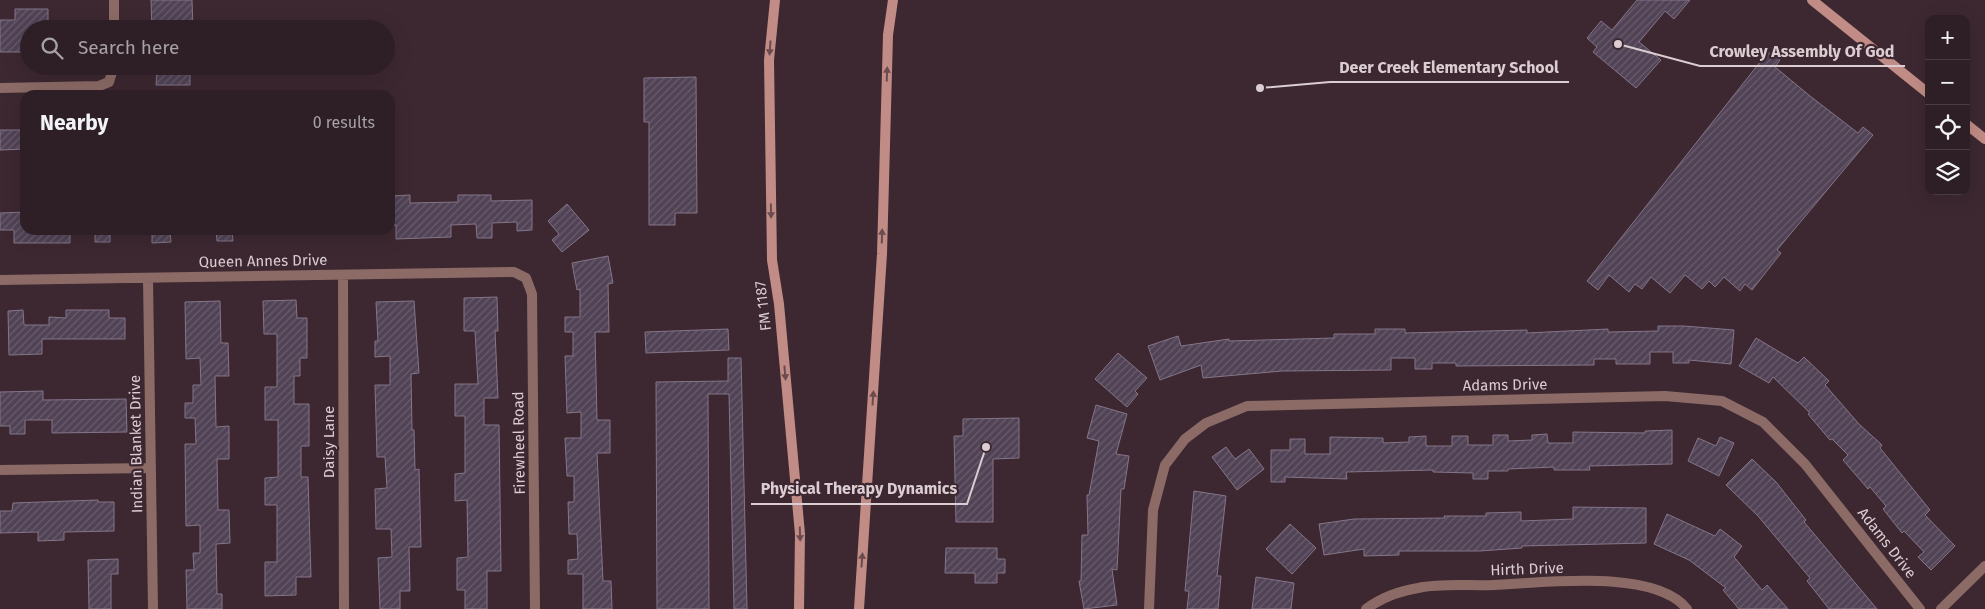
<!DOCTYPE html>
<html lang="en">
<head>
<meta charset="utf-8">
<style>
	body { margin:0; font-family:"Fira Sans",sans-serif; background:#36272d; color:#f1f3f6 }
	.controls { position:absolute; right:15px; top:15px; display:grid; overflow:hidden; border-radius:10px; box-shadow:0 5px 20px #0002 }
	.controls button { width:45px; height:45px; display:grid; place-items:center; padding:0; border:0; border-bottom:1px solid #493c42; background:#2e1e25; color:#f1f3f6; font:25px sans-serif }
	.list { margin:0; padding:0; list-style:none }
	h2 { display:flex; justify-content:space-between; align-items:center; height:65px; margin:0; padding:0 20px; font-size:21px }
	h2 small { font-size:16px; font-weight:400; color:#a7a2a7 }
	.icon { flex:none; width:28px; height:28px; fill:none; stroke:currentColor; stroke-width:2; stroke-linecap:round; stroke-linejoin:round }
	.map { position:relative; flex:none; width:1985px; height:609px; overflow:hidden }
	.search { position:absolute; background:#2e1e25; box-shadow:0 5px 20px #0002; left:20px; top:20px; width:375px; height:55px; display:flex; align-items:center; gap:12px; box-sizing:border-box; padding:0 18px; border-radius:28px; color:#a7a2a7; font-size:19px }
	.panel { position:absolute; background:#2e1e25; box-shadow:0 5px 20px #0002; left:20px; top:90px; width:375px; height:145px; border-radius:15px }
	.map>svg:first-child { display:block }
	.building { fill:url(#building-hatch); stroke:#847589 }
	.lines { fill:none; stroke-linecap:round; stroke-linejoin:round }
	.minor { stroke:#8c6b66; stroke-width:10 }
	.secondary { stroke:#c18c85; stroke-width:10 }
	.oneway { fill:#6b4b4e }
	.labels { text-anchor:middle; stroke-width:4.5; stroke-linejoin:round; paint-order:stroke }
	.street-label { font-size:15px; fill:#dbcdd2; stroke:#3d2831 }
	.leader { fill:none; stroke:#dbcdd2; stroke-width:2 }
	.callout-dot { fill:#dbcdd2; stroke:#3d2831; stroke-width:2 }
	.callout-label { font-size:16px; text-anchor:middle; font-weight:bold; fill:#dbcdd2; stroke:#3d2831; stroke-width:4.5; stroke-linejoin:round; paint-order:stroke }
</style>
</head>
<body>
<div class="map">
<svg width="1985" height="609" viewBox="0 0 1985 609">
	<defs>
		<pattern id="building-hatch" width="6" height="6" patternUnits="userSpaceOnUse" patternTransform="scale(1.25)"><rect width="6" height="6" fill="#514355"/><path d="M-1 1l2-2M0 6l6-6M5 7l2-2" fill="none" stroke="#695d6d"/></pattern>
	</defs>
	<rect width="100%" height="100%" fill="#3d2831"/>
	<!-- building -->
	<path class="building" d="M151,0H192L193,29H152Z
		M1637,0H1690L1674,19L1665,11L1639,42L1661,60L1636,88L1593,52L1597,47L1587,38L1601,21L1612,30Z
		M15,9H48V29H29V52H0V20H15Z
		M1768,52L1780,60L1775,67L1810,96L1858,133L1863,127L1873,135L1777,250L1781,253L1752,290L1745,284L1740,291L1724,277L1715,287L1709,281L1702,289L1685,275L1670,293L1651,277L1642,289L1635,284L1629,292L1609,275L1598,290L1587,281Z
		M165,66H190V85H156L157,70H165Z
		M696,77L697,213H675V225H649V122H644V78Z
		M0,130H25V149L0,150Z
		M410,195V203L458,202V195H491V201L532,200V230L517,231V222L492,223V238H477L476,224L451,225V237L396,239V225H390V196Z
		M567,204L589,230L562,252L552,240L559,234L548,221Z
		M25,212V230H70V243H14V230H0V213Z
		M95,230H110V242H95Z
		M152,230H170L171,242L152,243Z
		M216,230H232L233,241H217Z
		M608,256L613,283L608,284L609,332H595L597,420H610V453H597L603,581H611L612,609H583V574H568V560L578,559L577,534H569L568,502H574V476H567L565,438H581V412L567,413L565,356H573V332H565V317H580V289L577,290L572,263Z
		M497,297L498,331H495L498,398H484V425H499L501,571H487V609H465V590H457V558L468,557L467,500L455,501V474L465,473V416H455V384H478L475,331H464V298Z
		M296,300L297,318H307V358H300V376H294V404H309V446H301V477H308L311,577H296V595L265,596V562H277V505H265V478L278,477V420H265V387H277V334H264L263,301Z
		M220,301L221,343H228L229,376H215L216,427L229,426V459H217L218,510H229L230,543L216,544L217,594H222V609H187L186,570H194L193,553H200V525L186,526L185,444H196L195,418H185V403H193V385H201L200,358L186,359L185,302Z
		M414,301L419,373L411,374L412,430H414L415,470L419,469L421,547H409L410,591H400V609H380L378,558L392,557L391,529H376L375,489L387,488L385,457H377L375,385H390V356L375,357V341H378L376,302Z
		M23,310L24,325H49V317L66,318V310H109V318H125V339H42V354L9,355L8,311Z
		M1658,326H1684L1734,330L1731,364L1689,360V363H1673V352H1650V364H1616V359H1594V365L1456,366V363H1432V369H1415V358H1391V370L1282,371L1203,378L1201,365L1160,380L1148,346L1178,336L1181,346L1229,339V341L1334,338V334H1375V329H1405V333L1527,330V333L1608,329V332L1658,331Z
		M728,329L729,350L646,353L645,332Z
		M1756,338L1798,363L1804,357L1829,381L1825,385L1859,424L1882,445L1880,448L1930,510L1925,515L1955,546L1931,570L1918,557L1924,552L1904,531L1902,533L1883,509L1886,506L1870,487L1868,489L1843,460L1848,455L1832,439L1830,440L1808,414L1810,413L1773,377L1769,383L1739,366Z
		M1118,353L1147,378L1135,391L1138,394L1127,407L1095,379Z
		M728,358H741L747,609H734L729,394H708L709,609H657L656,382L728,381Z
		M43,391V400L126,399L127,432L52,433V420H25V434H10V426H0V392Z
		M1096,405L1127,414L1116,454L1129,456L1124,489H1121L1117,570L1112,569L1117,605L1084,609L1079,581H1081L1082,535H1088L1087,495H1089L1099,441L1087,438Z
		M1019,418V458L993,459V522H956L954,436H963V419Z
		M1672,430V464L1589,466L1590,470H1554V467L1508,469V471H1488V479H1473V473L1433,472V470L1346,472L1347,479L1285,477V482H1271V450H1290V439H1305V454H1330V437L1383,438V443L1409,442V437L1426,436V446H1452V436H1468V445H1493V435H1508V441L1532,440V435L1547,434L1548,443H1573V432L1645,433V431Z
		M1720,437L1734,443L1719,476L1688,461L1698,438L1716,446Z
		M1226,447L1235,459L1249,449L1264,469L1237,490L1212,457Z
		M1752,459L1776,482L1806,520L1804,522L1877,609H1829L1807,581L1810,578L1758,516L1726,485Z
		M1194,491L1226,496L1217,576H1221L1218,609H1187L1189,591H1185Z
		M98,500V502H114V531L64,532V540L38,541V532L0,533V511H12L13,503Z
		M1573,507L1646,508V543L1522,546V548L1480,551H1399V555L1364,556V549L1324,555L1319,524L1354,519L1445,518L1444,516H1486V513L1521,512V521L1573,519Z
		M1667,514L1715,536L1720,529L1742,546L1734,557L1762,590L1767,585L1788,609H1739L1723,590L1726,588L1689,560L1654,544Z
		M1290,524L1316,548L1292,574L1266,549Z
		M946,548H997V559H1005V573H997V583H975V573H945Z
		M118,559V574H111V609H89L88,560Z
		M1256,577L1294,583L1291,609H1252Z"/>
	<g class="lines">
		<!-- minor -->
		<path class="minor" d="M114,0V29
			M0,88L99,86L109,82L114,66
			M343,275L344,609
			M148,278L153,609
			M0,280L514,272L526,278L532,294L535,609
			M0,470L151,468
			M1149,609L1153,510L1165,465L1185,439L1206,423L1247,406L1665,396L1722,401L1763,422L1805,464L1920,609
			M1366,609C1381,598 1399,591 1418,588C1442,583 1469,586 1494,585C1542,583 1655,568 1687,609
			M1941,609L1985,566"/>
		<!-- secondary -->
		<path class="secondary" d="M775,0L769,60L772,260L779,304L800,534L799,609
			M1812,0L1929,94
			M1966,124L1985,139
			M859,609L882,254L888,35L893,0"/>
	</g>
	<!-- one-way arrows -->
	<defs><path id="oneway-solid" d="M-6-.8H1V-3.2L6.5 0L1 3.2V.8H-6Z" transform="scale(1.25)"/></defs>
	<g class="oneway">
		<use href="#oneway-solid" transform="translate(770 48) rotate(94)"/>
		<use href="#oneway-solid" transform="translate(887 74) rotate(-88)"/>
		<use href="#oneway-solid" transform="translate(771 211) rotate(89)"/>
		<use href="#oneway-solid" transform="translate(882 236) rotate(-88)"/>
		<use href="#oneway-solid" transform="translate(785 373) rotate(85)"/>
		<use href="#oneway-solid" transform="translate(873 398) rotate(-86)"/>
		<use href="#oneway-solid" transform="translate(800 534) rotate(88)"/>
		<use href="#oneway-solid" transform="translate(862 560) rotate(-86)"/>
	</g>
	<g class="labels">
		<!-- street labels -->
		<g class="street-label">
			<text transform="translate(263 261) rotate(-1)" y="5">Queen Annes Drive</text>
			<text transform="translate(763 306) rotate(-97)" y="5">FM 1187</text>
			<text transform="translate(1505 385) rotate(-1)" y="5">Adams Drive</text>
			<text transform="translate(329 442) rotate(-90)" y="5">Daisy Lane</text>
			<text transform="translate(519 443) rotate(-91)" y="5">Firewheel Road</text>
			<text transform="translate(136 444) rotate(-91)" y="5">Indian Blanket Drive</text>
			<text transform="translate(1887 543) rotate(52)" y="5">Adams Drive</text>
			<text transform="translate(1527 569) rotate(-2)" y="5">Hirth Drive</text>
		</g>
	</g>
	<!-- callouts -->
	<path class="leader" d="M1618 44L1700 66H1905M1260 88L1330 82H1569M986 447L967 504H751"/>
	<g class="callout-dot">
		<circle cx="1618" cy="44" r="5"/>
		<circle cx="1260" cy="88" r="5"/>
		<circle cx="986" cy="447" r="5"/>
	</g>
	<g class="callout-label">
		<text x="1802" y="57">Crowley Assembly Of God</text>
		<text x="1449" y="73">Deer Creek Elementary School</text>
		<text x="859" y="494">Physical Therapy Dynamics</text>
	</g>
</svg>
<div class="controls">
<button>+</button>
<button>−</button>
<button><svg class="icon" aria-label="locate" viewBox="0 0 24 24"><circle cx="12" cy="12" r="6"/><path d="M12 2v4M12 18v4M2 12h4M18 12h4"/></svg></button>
<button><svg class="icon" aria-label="layers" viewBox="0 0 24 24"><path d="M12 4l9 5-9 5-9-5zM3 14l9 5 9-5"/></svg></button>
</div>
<div class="search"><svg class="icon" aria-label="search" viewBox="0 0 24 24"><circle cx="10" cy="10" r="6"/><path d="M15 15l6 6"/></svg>Search here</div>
<section class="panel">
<h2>Nearby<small>0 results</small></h2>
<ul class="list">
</ul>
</section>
</div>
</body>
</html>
